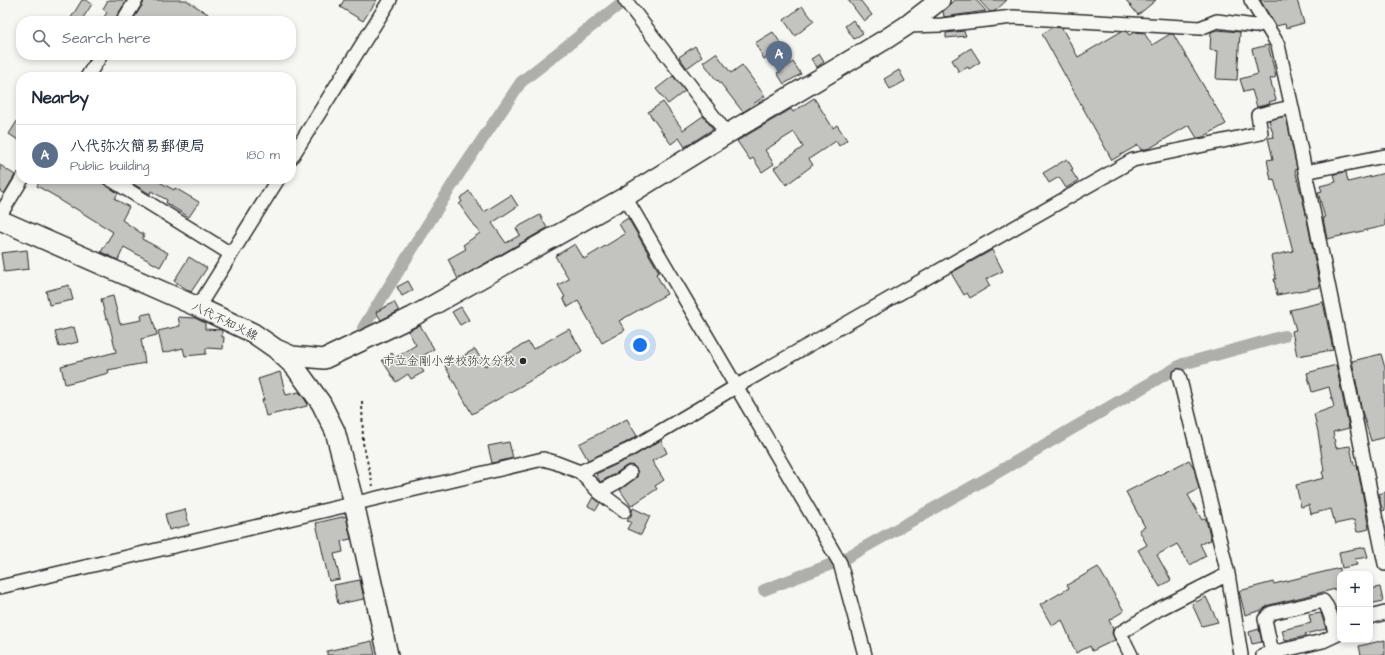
<!DOCTYPE html>
<html lang="en">
<head>
<meta charset="utf-8">
<style>
	body { margin:0; font-family:"Architects Daughter","Klee One",sans-serif; background:#f6f6f7; color:#1f2937 }
	.controls { position:absolute; right:12px; bottom:12px; display:grid; overflow:hidden; border-radius:8px; box-shadow:0 2px 6px #0003 }
	.controls button { width:36px; height:36px; display:grid; place-items:center; padding:0; border:0; border-bottom:1px solid #e0e1e3; background:#fff; color:#1f2937; font:20px sans-serif }
	.you { position:absolute; left:640px; top:345px; width:14px; height:14px; margin:-10px; border:3px solid #fff; border-radius:50%; background:#1a73e8; box-shadow:0 0 0 6px #1a73e833 }
	.badge { display:grid; place-items:center; width:26px; height:26px; border-radius:50%; background:#2563eb; color:#fff; font-size:13px; font-weight:700 }
	.pin { position:absolute; translate:-50% -33px; filter:drop-shadow(0 1px 2px #0008) }
	.pin::after { content:''; position:absolute; top:21px; width:14px; height:12px; background:inherit; clip-path:polygon(0 0,100% 0,50% 100%) }
	.list { margin:0; padding:0; list-style:none }
	h2 { display:flex; justify-content:space-between; align-items:center; height:52px; margin:0; padding:0 16px; font-size:17px }
	h2 small { font-size:13px; font-weight:400; color:#747a83 }
	.list li { display:grid; grid-template-columns:26px 1fr auto; gap:12px; align-items:center; box-sizing:border-box; height:60px; padding:0 16px; border-top:1px solid #e0e1e3 }
	.list b { display:block; font-size:15px; white-space:nowrap }
	.list p { margin:0; font-size:13px; white-space:nowrap; color:#747a83 }
	.list em { font-size:13px; font-style:normal; color:#747a83 }
	.icon { flex:none; width:22px; height:22px; fill:none; stroke:currentColor; stroke-width:2; stroke-linecap:round; stroke-linejoin:round }
	.map { position:relative; flex:none; width:1385px; height:655px; overflow:hidden }
	.search { position:absolute; background:#fff; box-shadow:0 2px 6px #0003; left:16px; top:16px; width:280px; height:44px; display:flex; align-items:center; gap:10px; box-sizing:border-box; padding:0 14px; border-radius:16px; color:#747a83; font-size:15px }
	.panel { position:absolute; background:#fff; box-shadow:0 2px 6px #0003; left:16px; top:72px; width:280px; height:112px; border-radius:16px }
	.map>svg:first-child { display:block }
	.lines { fill:none; stroke-linecap:round; stroke-linejoin:round }
	.canal { stroke:#aeaeab; stroke-width:12 }
	.building { fill:#c3c3c0; stroke:#2b2b2b }
	.street-casing { stroke:#2b2b2b; stroke-width:16 }
	.secondary-casing { stroke:#2b2b2b; stroke-width:22 }
	.path { stroke:#2b2b2b; stroke-width:2; stroke-dasharray:3 3; stroke-linecap:butt }
	.street { stroke:#f6f6f2; stroke-width:13 }
	.secondary { stroke:#f6f6f2; stroke-width:19 }
	.poi-dot { fill:#2b2b2b; stroke:#f6f6f2; stroke-width:1.5 }
	.labels { text-anchor:middle; stroke-width:3; stroke-linejoin:round; paint-order:stroke }
	.street-label { font-size:12px; fill:#2b2b2b; stroke:#f6f6f2 }
	.poi-label { font-size:12px; fill:#2b2b2b; stroke:#f6f6f2; text-anchor:end }
</style>
</head>
<body>
<div class="map">
<svg width="1385" height="655" viewBox="0 0 1385 655">
	<rect width="100%" height="100%" fill="#f6f6f2"/>
	<filter id="ink" filterUnits="userSpaceOnUse"><feTurbulence type="fractalNoise" baseFrequency=".025" numOctaves="2"/><feDisplacementMap in="SourceGraphic" scale="8" xChannelSelector="R" yChannelSelector="G"/><feConvolveMatrix kernelMatrix="1 2 1 2 8 2 1 2 1" color-interpolation-filters="sRGB"/></filter>
	<g filter="url(#ink)">
		<g class="lines">
			<!-- canal -->
			<path class="canal" d="M363,328L459,174L521,82L620,4
				M764,590L842,560L993,475L1183,364L1284,336"/>
		</g>
		<!-- building -->
		<path class="building" d="M82,0H86L92,4L81,21H69Z
			M108,0H127L116,17L115,21H102L107,12L103,9Z
			M144,0H186L208,14L204,21H132L143,4Z
			M344,0H377L363,21L340,7Z
			M848,0H860L872,15L864,21Z
			M954,0H976L986,11L944,17L943,11Z
			M979,0H1007L995,11L990,12Z
			M1126,0H1156L1138,15Z
			M1260,0H1297L1304,23L1286,28L1285,24L1276,26Z
			M802,6L814,21L795,36L784,20Z
			M853,20L863,33L854,39L845,26Z
			M1053,27L1062,28L1078,57L1122,31L1127,32L1129,35L1135,32L1144,33L1152,45L1170,34H1173L1226,124L1203,137L1197,138L1189,125L1150,148L1141,150L1138,145L1112,160L1042,34Z
			M1216,30L1240,32L1237,80L1216,79L1218,51L1210,50L1211,32Z
			M964,31L966,36L946,38V33Z
			M773,32L784,48L764,59L755,43Z
			M1268,45L1276,77L1270,79L1276,100L1269,102L1270,104L1257,107L1252,90L1244,92L1240,79L1258,74L1252,49Z
			M695,46L702,57L687,68L679,57Z
			M971,48L980,62L969,69L968,67L959,72L952,60Z
			M716,53L731,73L742,65L765,96L753,104L754,105L743,112L718,80L717,81L703,62Z
			M819,54L824,62L817,67L811,59Z
			M793,62L801,74L784,84L777,73Z
			M899,70L905,81L890,89L884,79Z
			M673,76L685,91L668,104L656,89Z
			M814,98L833,128L837,125L847,140L839,146L836,141L809,159L813,165L786,185L774,168L803,147L794,132L765,150L774,164L762,172L753,158L750,160L737,141L791,109L793,112Z
			M663,102L683,130L703,116L713,129L685,147L679,138L671,144L648,112Z
			M21,115V142L9,134Z
			M1286,116L1297,169L1295,170L1305,209L1320,287L1277,295L1274,279H1276L1271,256L1293,251L1274,179L1271,180L1267,160L1273,159L1268,138L1274,137L1269,120Z
			M1067,159L1073,169L1071,170L1078,181L1066,188L1059,177L1049,183L1043,173Z
			M0,165L15,175L4,194L0,191Z
			M1346,172L1348,182L1385,173V226L1327,239L1323,218H1325L1318,192L1322,191L1320,186L1336,182L1334,174Z
			M41,179H96L118,193L115,199L129,207L122,220L144,235L142,239L168,253L160,267L124,247L118,260L101,252L113,232L73,207L72,208L59,200L60,199L37,186Z
			M125,179H154L174,190L175,188L199,202L189,217L166,203L167,200L151,191L150,194Z
			M469,191L484,212L511,195L518,206L492,223L506,243L520,235L516,228L540,215L547,228L458,279L448,259L466,249L463,245L480,233L459,204L462,202L460,198Z
			M628,218L659,272L656,274L667,294L619,321L625,330L602,343L578,301L568,307L563,298L565,297L558,285L569,279L555,256L575,244L584,259L625,234L619,224Z
			M27,250L29,269L4,272L1,253Z
			M992,250L1003,271L986,279L990,286L970,298L967,293L964,295L951,273Z
			M189,257L207,268L191,292L174,281Z
			M408,281L413,290L402,296L397,287Z
			M69,285L73,300L49,305L46,291Z
			M113,296L120,324L142,320L141,315L151,313L157,335L141,339L145,363L108,370L109,373L65,384L61,366L116,352L108,318L106,319L101,299Z
			M394,302L399,311L381,320L376,312Z
			M1323,302L1333,350L1297,356L1292,331L1296,330L1290,310Z
			M461,307L469,320L460,325L452,312Z
			M178,317L195,318L205,323V329L222,330V337H224L223,349L206,348V354L185,356L183,348L163,353L158,331L180,326Z
			M420,325L434,349L421,357L425,363L420,366L424,372L411,379L408,374L396,382L382,360L392,353L395,358L416,345L408,331Z
			M74,327L78,342L59,347L55,332Z
			M569,329L582,351L472,414L445,366L475,349L485,366L528,342L533,349Z
			M1381,354L1385,368V437L1371,441L1362,411L1352,361Z
			M1336,365L1349,428L1333,432L1336,448L1350,446L1354,465H1357L1369,529L1357,532L1354,520L1335,524L1331,509L1311,514L1309,505L1301,507L1296,485L1324,478L1322,472L1324,471L1318,432L1314,414L1334,407L1329,387L1312,392L1307,373Z
			M280,372L286,395L299,392L306,401L307,406L266,416L262,400H264L258,379Z
			M627,419L637,436L625,443L588,460L579,444Z
			M661,440L667,453L652,461L664,480L655,486L657,489L631,506L620,490L637,477L638,472L634,466L630,465L626,466L615,474L600,482L596,474L632,457Z
			M509,442L513,458L492,463L488,446Z
			M1189,460L1194,468L1199,489L1188,495L1202,520L1205,518L1206,520L1211,540L1200,544L1206,556L1190,565L1177,544L1157,555L1171,580L1160,587L1138,550L1147,545L1139,530L1145,527L1126,492Z
			M1385,492V510L1382,511L1379,494Z
			M593,497L600,503L596,510L588,506Z
			M633,508L650,516L641,535L627,529L631,522L627,521L631,516Z
			M185,509L189,525L169,530L165,514Z
			M346,516L351,539L341,541L343,552L334,554L340,579L329,581L316,523Z
			M1365,547L1368,557L1355,559L1357,565L1342,568L1339,552Z
			M1098,567L1124,611L1109,620L1113,629L1112,633L1115,640L1092,651L1090,646L1076,653L1062,620L1052,626L1040,605L1069,588L1067,585Z
			M1340,568V588L1269,605L1262,610L1245,615L1239,591L1273,582L1274,584Z
			M360,580L364,599L338,604L334,585Z
			M1380,587L1383,601L1370,604V589Z
			M1206,597L1218,622L1202,626L1192,604Z
			M1321,613L1326,629L1305,634L1306,636L1285,641L1282,630L1311,623L1309,615Z
			M1259,629L1262,642L1252,644L1249,632Z
			M1385,640V655H1361L1359,646Z
			M372,641L375,655H327V651Z"/>
		<g class="lines">
			<!-- street casing -->
			<g class="street-casing">
				<path id="street" d="M625,0L727,134
					M1251,0L1274,38L1278,45L1293,112L1385,564
					M123,21L136,0
					M906,26L942,25L1013,17L1200,28L1217,21L1255,26L1265,23
					M87,77L101,55
					M291,158L390,0
					M1305,172L1385,156
					M110,179L231,254
					M625,197L840,563L865,655
					M0,215L22,179
					M198,307L278,179
					M1179,376L1228,574L1241,655
					M580,472L599,492L624,511
					M599,492L619,481L630,473
					M0,587L543,459L554,462L580,472L629,450L737,386L1133,160L1261,133L1258,115L1291,107
					M1370,617L1385,613
					M1272,653L1265,619L1271,613L1323,601C1331,610 1332,623 1336,635
					M1131,655L1120,633L1159,609L1228,574
					M1263,655L1323,641L1340,633"/>
			</g>
			<!-- secondary casing -->
			<g class="secondary-casing">
				<path id="secondary" d="M0,220L198,307L253,333L276,349L295,367L321,403L335,431L354,503L388,655
					M276,349L292,356L324,359L412,317L625,197L727,134L886,39L906,26L940,0"/>
			</g>
			<!-- path -->
			<path class="path" d="M362,401L363,443L373,486"/>
			<!-- street -->
			<use href="#street" class="street"/>
			<!-- secondary -->
			<use href="#secondary" class="secondary"/>
		</g>
	</g>
	<!-- markers -->
	<circle class="poi-dot" cx="523" cy="361" r="4"/>
	<g class="labels">
		<!-- street labels -->
		<g class="street-label">
			<text transform="translate(225 321) rotate(26)" y="4">八代不知火線</text>
		</g>
		<!-- poi labels -->
		<g class="poi-label">
			<text x="515" y="365">市立金剛小学校弥次分校</text>
		</g>
	</g>
</svg>
<div class="controls">
<button>+</button>
<button>−</button>
</div>
<div class="you"></div>
<div class="pin badge" style="left:779px;top:74px;background:#5c6f8a">A</div>
<div class="search"><svg class="icon" aria-label="search" viewBox="0 0 24 24"><circle cx="10" cy="10" r="6"/><path d="M15 15l6 6"/></svg>Search here</div>
<section class="panel">
<h2>Nearby<small></small></h2>
<ul class="list">
<li><span class="badge" style="background:#5c6f8a">A</span><div><b>八代弥次簡易郵便局</b><p>Public building</p></div><em>180 m</em></li>
</ul>
</section>
</div>
</body>
</html>
